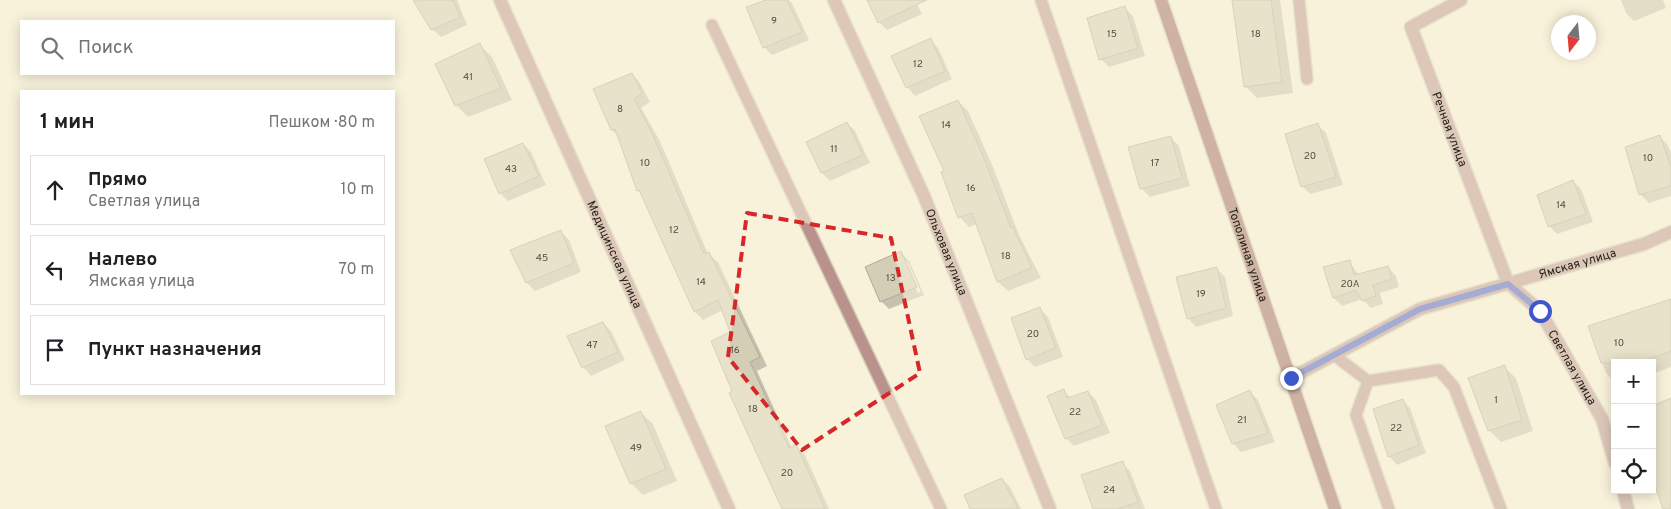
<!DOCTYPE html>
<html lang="ru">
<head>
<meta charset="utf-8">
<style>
	body { margin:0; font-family:Overpass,sans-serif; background:#f2f2f2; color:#202124 }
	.controls { position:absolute; right:15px; bottom:15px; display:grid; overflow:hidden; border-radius:0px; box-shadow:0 2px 12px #0003 }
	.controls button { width:45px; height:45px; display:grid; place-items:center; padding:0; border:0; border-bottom:1px solid #e0e0e0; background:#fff; color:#202124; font:25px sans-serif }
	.compass { position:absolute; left:1551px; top:15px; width:45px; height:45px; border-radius:50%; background:#fff; box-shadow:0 2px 12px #0003; rotate:196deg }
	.stop { position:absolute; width:15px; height:15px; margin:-11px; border:4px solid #3e58cb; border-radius:50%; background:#fff }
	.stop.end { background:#3e58cb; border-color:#fff; box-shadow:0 1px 5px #0008 }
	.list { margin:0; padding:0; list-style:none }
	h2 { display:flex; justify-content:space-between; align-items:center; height:65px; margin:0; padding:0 20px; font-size:21px }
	h2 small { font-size:16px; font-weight:400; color:#757577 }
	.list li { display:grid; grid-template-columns:32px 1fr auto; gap:15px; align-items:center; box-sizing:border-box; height:70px; margin:0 10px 10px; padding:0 10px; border:1px solid #e0e0e0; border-radius:0px }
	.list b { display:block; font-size:19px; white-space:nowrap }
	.list p { margin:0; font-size:16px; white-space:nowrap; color:#757577 }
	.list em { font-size:16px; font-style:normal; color:#757577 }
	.icon { flex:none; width:28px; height:28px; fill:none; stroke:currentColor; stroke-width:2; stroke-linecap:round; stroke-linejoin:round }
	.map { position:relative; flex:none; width:1671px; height:509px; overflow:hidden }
	.search { position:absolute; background:#fff; box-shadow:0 2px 12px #0003; left:20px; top:20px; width:375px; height:55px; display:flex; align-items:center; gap:12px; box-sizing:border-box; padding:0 18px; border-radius:0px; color:#757577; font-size:19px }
	.panel { position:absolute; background:#fff; box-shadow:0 2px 12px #0003; left:20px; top:90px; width:375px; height:305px; border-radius:0px }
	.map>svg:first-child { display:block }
	.shadow { fill:#0003; fill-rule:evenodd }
	.building { fill:#d4ceb7; stroke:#b1aa94 }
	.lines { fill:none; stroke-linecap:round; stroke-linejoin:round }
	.lane-casing { stroke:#d3cdb8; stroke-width:14 }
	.street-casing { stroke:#d3cdb8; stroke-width:15 }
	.secondary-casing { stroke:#d3cdb8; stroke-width:15 }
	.lane { stroke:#b9928e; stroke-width:11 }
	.street { stroke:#b9928e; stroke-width:12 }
	.secondary { stroke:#9a645f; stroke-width:12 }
	.route { stroke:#3e58cb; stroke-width:6 }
	.marked { fill:none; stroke:#d62828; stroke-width:4; stroke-dasharray:10 6; stroke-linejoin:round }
	.labels { text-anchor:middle; stroke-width:4; stroke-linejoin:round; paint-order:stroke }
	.number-label { font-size:10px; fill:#514e41 }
	.street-label { font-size:12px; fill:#25231a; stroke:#fff }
</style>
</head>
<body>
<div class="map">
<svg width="1671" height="509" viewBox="0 0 1671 509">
	<rect width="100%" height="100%" fill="#f9f2db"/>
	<!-- shadow -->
	<path class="shadow" d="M415,0H457L467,25L441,37L432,29Z
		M770,0H789L792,3L809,40L772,55L764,47Z
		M868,0H915L922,14L887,30L879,22Z
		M1233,0H1280L1293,93L1257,98L1245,86Z
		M1621,0H1663L1666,8L1634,21L1626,13Z
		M1125,8L1133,16L1145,56L1109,67L1101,59Z
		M930,40L938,48L952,79L915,96L907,87Z
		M480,45L492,57L512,100L468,117L456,105Z
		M632,74L640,83L650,102L641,108L660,141L708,254L718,262L767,366L757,371L792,448L796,446L805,455L829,509H785L734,392L732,333L723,310L703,320L695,312L643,195L638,191L618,136L612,130L595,90Z
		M958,101L968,111L993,167L1019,235L1041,278L1008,291L998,282L977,224L969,227L960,217L946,172Z
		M847,123L855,131L870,163L830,181L822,173L808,142Z
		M1318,125L1326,133L1343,185L1310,194L1302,186Z
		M1660,137L1668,145L1671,154V196L1649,203L1640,194Z
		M1171,138L1179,146L1190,186L1150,197L1141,188Z
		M523,144L531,152L546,185L508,201L500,193Z
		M1573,181L1581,189L1593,222L1557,234L1549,226Z
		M561,232L569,240L581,272L535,291L527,283Z
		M901,253L909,261L924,295L889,309L881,301ZM904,261H907L921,292L918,293Z
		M1349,262L1359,275L1388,267L1396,276L1399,287L1380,293L1383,304L1371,308L1362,299L1342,306L1334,298Z
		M1217,269L1225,277L1233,316L1196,327L1188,318Z
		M1671,300V367L1652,374V363H1615V382L1606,373L1590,327Z
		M1040,309L1048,317L1063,357L1035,367L1027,359Z
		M603,323L611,331L625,360L591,376L583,367Z
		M1504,367L1516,378L1533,431L1501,442L1489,430Z
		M1063,390L1071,398L1088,392L1096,400L1110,433L1074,446L1066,438Z
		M1250,392L1258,400L1275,442L1241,452L1233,443Z
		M1402,400L1410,408L1426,453L1397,465L1389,456Z
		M641,413L653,424L677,481L643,495L631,483Z
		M1122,463L1130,471L1145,509H1094Z
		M1002,479L1010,487L1021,509H971Z"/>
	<!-- building -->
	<path class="building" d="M413,0H453L460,17L431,30Z
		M766,0H787L802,32L763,48L746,7Z
		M867,0H927L878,23Z
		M1232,0H1271L1282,82L1244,87Z
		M1125,6L1138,48L1099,60L1087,18Z
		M931,38L945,71L906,88L891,56Z
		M480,43L501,88L455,106L435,64Z
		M632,73L642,93L634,99L651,131L704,254L709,252L760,357L750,362L789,448L796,444L825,509H782L729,393L732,391L711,341L730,332L718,300L694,312L639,190L637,191L615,129L611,130L593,89Z
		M958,100L983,156L1011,228L1013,227L1032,268L997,282L972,213L958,218L941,172L944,171L919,116Z
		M847,122L863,155L821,173L806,142Z
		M1318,123L1336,177L1301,187L1285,134Z
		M1660,135L1671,167V186L1639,195L1625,147Z
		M1171,136L1182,178L1140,189L1128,147Z
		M523,143L539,176L499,194L484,159Z
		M1573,180L1586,214L1548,227L1537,195Z
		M561,230L574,263L526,283L510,250Z
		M901,251L917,287L880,302L865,267Z
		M1350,260L1354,275L1388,266L1392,279L1373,285L1376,296L1362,301L1356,290L1333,298L1323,267Z
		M1217,267L1226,308L1187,319L1176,277Z
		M1671,299V351L1638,363H1601L1588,326Z
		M1040,307L1056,348L1026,360L1011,318Z
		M603,322L618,352L582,368L567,336Z
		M1505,365L1522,420L1488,431L1468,378Z
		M1064,389L1067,398L1088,391L1102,425L1065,439L1047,396Z
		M1250,390L1268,433L1232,444L1216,405Z
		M1671,398V509H1663L1652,477V406Z
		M1403,399L1419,445L1388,457L1373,409Z
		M641,411L666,469L630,484L605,426Z
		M1123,461L1138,502L1117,509H1093L1081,475Z
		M1002,478L1018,509H970L964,495Z"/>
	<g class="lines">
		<!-- lane casing -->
		<g class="lane-casing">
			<path id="lane" d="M1041,0L1216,509
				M1299,0L1307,79
				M712,25L941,509
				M1334,355L1368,381L1439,370L1454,387L1501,509
				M1368,381L1356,415L1389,509"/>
		</g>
		<!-- street casing -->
		<g class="street-casing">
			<g id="street">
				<path id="s1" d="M500,0L729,509"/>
				<path id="s2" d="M834,0L924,196L1050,509"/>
				<path id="s3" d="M1461,0L1411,27L1508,283L1540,311L1602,419L1615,463"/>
				<path id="s4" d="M1291,378L1420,309L1644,244L1671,232"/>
				<path d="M1623,490L1628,509"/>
			</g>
		</g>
		<!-- secondary casing -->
		<g class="secondary-casing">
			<g id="secondary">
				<path id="s5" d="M1161,0L1335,509"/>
			</g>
		</g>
		<!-- lane -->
		<use href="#lane" class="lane"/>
		<!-- street -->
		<use href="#street" class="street"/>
		<!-- secondary -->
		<use href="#secondary" class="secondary"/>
	</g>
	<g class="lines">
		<!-- route -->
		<path class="route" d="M1291,378L1420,309L1508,284L1540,311"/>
	</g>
	<!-- marked area -->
	<path d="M0 0H1671V509H0ZM747,213L891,238L920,373L802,450L728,357Z" fill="#f9f2db" fill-opacity=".55" fill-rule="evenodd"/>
	<path class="marked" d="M747,213L891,238L920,373L802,450L728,357Z"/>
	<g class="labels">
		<!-- number labels -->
		<g class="number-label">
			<text x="774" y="24">9</text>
			<text x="1112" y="37">15</text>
			<text x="1256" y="37">18</text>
			<text x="918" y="67">12</text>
			<text x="468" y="80">41</text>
			<text x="620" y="112">8</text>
			<text x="946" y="128">14</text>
			<text x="834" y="152">11</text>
			<text x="1310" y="159">20</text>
			<text x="1648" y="161">10</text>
			<text x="645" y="166">10</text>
			<text x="1155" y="166">17</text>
			<text x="511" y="172">43</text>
			<text x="971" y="191">16</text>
			<text x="1561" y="208">14</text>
			<text x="674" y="233">12</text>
			<text x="1006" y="259">18</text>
			<text x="542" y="261">45</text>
			<text x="891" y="281">13</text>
			<text x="701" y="285">14</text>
			<text x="1350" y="287">20А</text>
			<text x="1201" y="297">19</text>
			<text x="1033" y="337">20</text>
			<text x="1619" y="346">10</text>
			<text x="592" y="348">47</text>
			<text x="735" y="353">16</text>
			<text x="1496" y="403">1</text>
			<text x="753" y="412">18</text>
			<text x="1075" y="415">22</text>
			<text x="1242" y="423">21</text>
			<text x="1396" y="431">22</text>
			<text x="636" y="451">49</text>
			<text x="787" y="476">20</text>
			<text x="1109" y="493">24</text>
		</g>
		<!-- street labels -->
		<g class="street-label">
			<text dy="4" stroke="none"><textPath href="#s3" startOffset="166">Речная улица</textPath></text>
			<text dy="4" stroke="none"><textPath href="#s2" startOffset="276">Ольховая улица</textPath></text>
			<text dy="4" stroke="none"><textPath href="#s5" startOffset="269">Тополиная улица</textPath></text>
			<text dy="4" stroke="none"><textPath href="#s1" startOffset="279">Медицинская улица</textPath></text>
			<text dy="4" stroke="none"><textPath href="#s4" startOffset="310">Ямская улица</textPath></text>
			<text dy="4" stroke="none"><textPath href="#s3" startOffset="438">Светлая улица</textPath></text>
		</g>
	</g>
</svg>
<div class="controls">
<button>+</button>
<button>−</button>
<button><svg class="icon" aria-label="locate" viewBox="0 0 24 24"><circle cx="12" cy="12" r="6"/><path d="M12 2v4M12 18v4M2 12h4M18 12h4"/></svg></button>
</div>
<svg class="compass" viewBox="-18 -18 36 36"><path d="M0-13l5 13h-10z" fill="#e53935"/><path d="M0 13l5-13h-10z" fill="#757577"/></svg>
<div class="stop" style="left:1540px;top:311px"></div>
<div class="stop end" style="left:1291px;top:378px"></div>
<div class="search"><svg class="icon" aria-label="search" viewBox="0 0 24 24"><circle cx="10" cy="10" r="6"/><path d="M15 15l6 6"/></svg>Поиск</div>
<section class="panel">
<h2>1 мин<small>Пешком · 80 m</small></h2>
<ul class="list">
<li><svg class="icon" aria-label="ahead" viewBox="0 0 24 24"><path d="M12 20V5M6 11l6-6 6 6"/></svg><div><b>Прямо</b><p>Светлая улица</p></div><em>10 m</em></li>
<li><svg class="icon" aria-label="left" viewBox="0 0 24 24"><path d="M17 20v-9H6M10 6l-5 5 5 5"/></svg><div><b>Налево</b><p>Ямская улица</p></div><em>70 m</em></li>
<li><svg class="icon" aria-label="arrive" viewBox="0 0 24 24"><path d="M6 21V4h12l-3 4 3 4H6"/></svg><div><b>Пункт назначения</b></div></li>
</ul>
</section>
</div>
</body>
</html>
